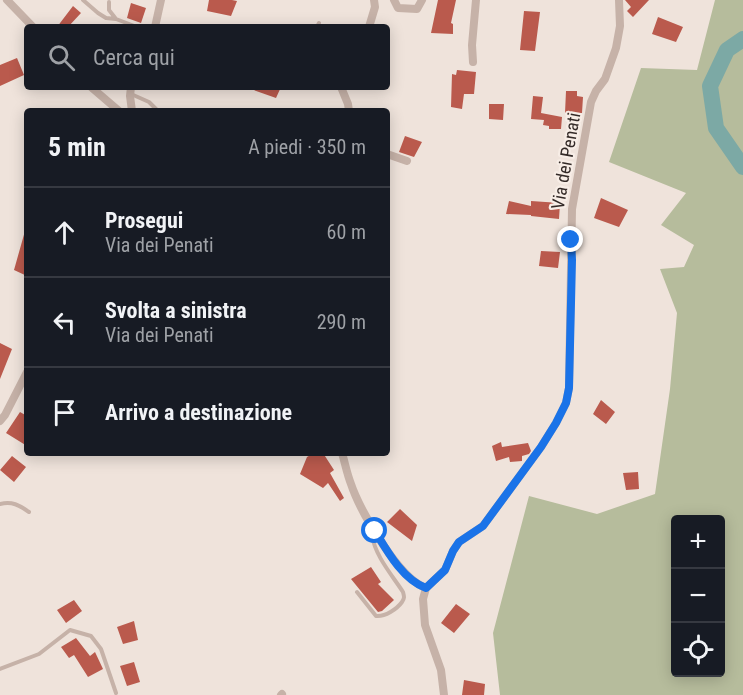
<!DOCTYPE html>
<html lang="it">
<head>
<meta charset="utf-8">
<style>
	body { margin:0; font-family:"Roboto Condensed",sans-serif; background:#20242c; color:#f1f3f6 }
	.controls { position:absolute; right:18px; bottom:18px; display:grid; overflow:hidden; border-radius:6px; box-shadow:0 3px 15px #0003 }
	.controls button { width:54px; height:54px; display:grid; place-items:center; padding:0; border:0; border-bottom:2px solid #363941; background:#171b24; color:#f1f3f6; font:30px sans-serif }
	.stop { position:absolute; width:18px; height:18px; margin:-14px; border:4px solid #1a73e8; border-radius:50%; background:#fff }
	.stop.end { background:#1a73e8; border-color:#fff; box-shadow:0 2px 6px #0008 }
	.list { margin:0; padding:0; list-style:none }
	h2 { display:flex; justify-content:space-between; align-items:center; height:78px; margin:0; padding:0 24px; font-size:26px }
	h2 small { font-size:20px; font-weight:400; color:#9ea1a6 }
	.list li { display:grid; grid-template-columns:39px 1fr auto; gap:18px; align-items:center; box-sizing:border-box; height:90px; padding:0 24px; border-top:2px solid #363941 }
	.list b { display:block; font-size:22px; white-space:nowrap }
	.list p { margin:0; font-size:20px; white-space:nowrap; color:#9ea1a6 }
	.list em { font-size:20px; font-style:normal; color:#9ea1a6 }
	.icon { flex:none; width:33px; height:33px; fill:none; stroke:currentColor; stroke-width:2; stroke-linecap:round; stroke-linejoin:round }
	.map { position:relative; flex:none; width:743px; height:695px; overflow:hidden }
	.search { position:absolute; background:#171b24; box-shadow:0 3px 15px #0003; left:24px; top:24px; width:366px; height:66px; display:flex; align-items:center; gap:15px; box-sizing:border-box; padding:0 21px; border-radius:6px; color:#9ea1a6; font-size:22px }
	.panel { position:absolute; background:#171b24; box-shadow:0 3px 15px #0003; left:24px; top:108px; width:366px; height:348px; border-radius:6px }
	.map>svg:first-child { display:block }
	.green { fill:#b6bc9c; fill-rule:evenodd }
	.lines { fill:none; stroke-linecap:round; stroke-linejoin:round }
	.river { stroke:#7ca9a5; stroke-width:16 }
	.building { fill:#ba5a4d }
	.service { stroke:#c6b2a8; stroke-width:4 }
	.minor { stroke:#c6b2a8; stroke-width:8 }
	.route { stroke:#1a73e8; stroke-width:8 }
	.labels { text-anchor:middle; stroke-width:4.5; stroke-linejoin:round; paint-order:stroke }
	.street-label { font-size:18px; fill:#332a27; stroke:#f7ede6 }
</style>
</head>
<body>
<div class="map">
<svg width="743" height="695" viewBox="0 0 743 695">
	<rect width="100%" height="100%" fill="#efe3db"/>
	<!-- green -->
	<path class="green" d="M715,0H743V695H500L493,633L529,496L597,514L655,494L670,389L677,313L660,269L684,267L694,245L661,225L686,193L609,162L641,68L697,70ZM676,520H720V672H676Z"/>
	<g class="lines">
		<!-- river -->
		<path class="river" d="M743,39L727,50L710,86L716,128L743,167"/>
	</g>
	<!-- building -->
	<path class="building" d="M209,0H232L237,1L231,16L207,11Z
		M438,0H456L451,23L453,24V34L431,33Z
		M625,0H649L633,17L627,11L631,7Z
		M131,3L146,8L141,23L127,18Z
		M73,6L81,13L68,27H57Z
		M524,11L540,12L535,51L520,50Z
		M658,17L683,27L676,42L652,34Z
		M17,58L24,75L0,86V65Z
		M457,70L476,72L474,94H464L462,109L451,107L452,74L456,75Z
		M248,87H281L276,98L248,88Z
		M566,91H577V96L583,97L582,113H565Z
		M533,96L543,97L541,113L562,117L561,129H549V126L543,125L544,120L531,119Z
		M489,104H504L503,120L489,119Z
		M405,136L422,142L414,157L399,152Z
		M601,198L628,210L619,227L594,218Z
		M509,201L531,206V201L560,203L559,219L531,216V215L506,214Z
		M25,231H27V276L14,270Z
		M541,251L560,252L558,268L539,266Z
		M0,343L12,349L0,379Z
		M601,400L615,412L606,424L593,414Z
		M20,412L27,416V446L6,433Z
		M501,442L502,447L528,443L531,451L529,454L522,456V461L510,462L509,457L496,461L492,446Z
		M314,453H323L334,470L330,473L344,498L340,501L328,483L323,488L300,474L307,457Z
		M12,456L26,467L14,482L0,470Z
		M638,472L639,489L626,490L623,473Z
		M400,509L417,525L412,541L387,522Z
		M371,567L381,582L378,584L394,600L382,611L378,612L351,579Z
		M74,600L82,611L66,623L57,610Z
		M456,604L470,614L454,633L441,623Z
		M134,621L138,640L123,644L117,627Z
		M76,638L90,656L95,652L103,669L88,677L74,655L69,658L61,647Z
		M134,662L140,682L127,686L120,666Z
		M464,680L485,684L484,695H462Z"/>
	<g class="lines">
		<!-- service -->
		<path class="service" d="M83,0L98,13L106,18L116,19L137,27
			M109,2V10L116,19
			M317,27L319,23
			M131,94L149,102L158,111
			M0,504C12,501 19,505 29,512
			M357,592L376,616C385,617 397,609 402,602C405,598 404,596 403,592C392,575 375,556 372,535L374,532
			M0,669L39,654L70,630L91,636L101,649L116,693"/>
		<!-- minor -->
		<path class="minor" d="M7,0L33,27
			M394,0L398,8L417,9L422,0
			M155,27L161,0
			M369,27L375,7L374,0
			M473,62L472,45L476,0
			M91,87L119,111
			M131,87L130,96L132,111
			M341,87L348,104L349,111
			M387,154L407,161
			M0,421L5,415L27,372
			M342,453C345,463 347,474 351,484C360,511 399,579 426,588L445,570L453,551L459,542L483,526L541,447L556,423L566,403L569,388L572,209L591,102L596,91L605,79L616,48L620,26L619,0
			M426,588L423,599L425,625L441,670L444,695
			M281,695L282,694"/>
	</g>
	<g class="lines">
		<!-- route -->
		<path class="route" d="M375,531C387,551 403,580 426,588L445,570L453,551L459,542L483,526L541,447L556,423L566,403L569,388L572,260L571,240"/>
	</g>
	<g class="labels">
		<!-- street labels -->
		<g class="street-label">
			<text transform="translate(566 161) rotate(-80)" y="6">Via dei Penati</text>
		</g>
	</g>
</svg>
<div class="controls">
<button>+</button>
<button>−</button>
<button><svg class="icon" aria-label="locate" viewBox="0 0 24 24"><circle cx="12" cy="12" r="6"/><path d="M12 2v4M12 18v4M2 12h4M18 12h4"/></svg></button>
</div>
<div class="stop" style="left:375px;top:531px"></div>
<div class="stop end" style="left:571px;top:240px"></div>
<div class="search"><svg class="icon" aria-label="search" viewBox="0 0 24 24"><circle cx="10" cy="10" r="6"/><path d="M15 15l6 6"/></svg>Cerca qui</div>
<section class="panel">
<h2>5 min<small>A piedi · 350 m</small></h2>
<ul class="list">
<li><svg class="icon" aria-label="ahead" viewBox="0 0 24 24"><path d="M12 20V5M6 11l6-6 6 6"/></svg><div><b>Prosegui</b><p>Via dei Penati</p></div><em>60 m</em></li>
<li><svg class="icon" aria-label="left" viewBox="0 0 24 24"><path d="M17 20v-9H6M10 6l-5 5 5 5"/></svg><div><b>Svolta a sinistra</b><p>Via dei Penati</p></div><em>290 m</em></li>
<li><svg class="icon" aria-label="arrive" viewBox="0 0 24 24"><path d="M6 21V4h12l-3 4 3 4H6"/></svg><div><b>Arrivo a destinazione</b></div></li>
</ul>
</section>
</div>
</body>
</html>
